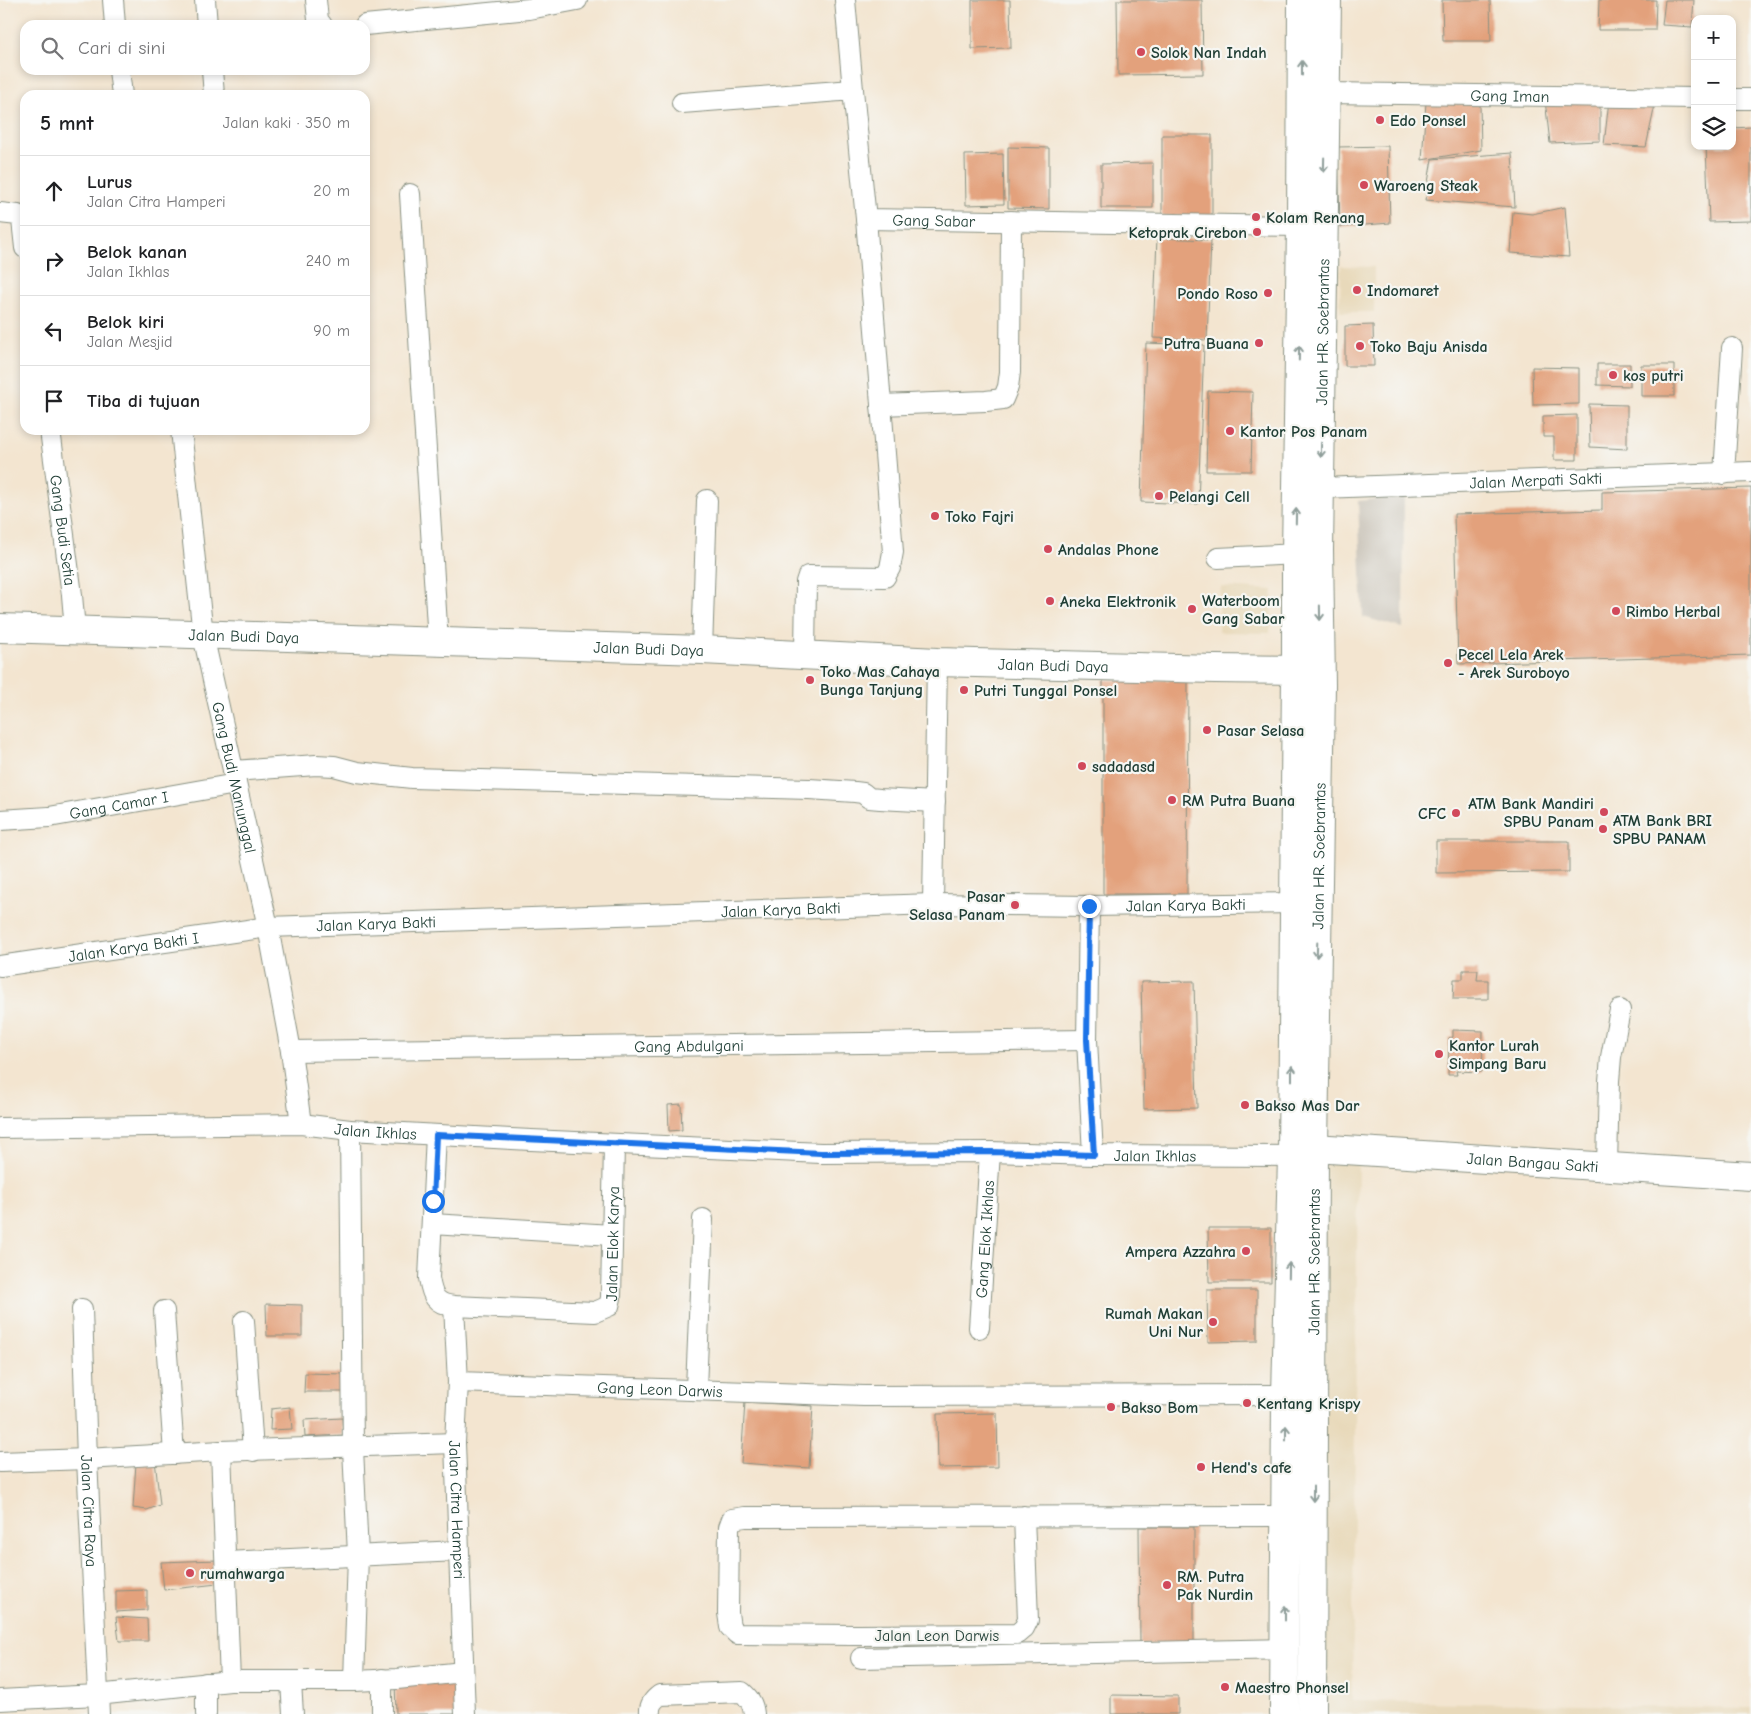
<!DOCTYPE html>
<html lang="id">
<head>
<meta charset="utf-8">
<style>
	body { margin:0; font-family:"Comic Neue",sans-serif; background:#f6f6f6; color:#202124 }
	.controls { position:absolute; right:15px; top:15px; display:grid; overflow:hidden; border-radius:10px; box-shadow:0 2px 8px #0003 }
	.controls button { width:45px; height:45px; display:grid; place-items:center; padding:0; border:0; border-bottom:1px solid #e0e0e0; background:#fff; color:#202124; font:25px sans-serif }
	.stop { position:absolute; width:15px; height:15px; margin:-11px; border:4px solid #1a73e8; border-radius:50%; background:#fff }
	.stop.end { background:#1a73e8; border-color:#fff; box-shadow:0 1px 5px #0008 }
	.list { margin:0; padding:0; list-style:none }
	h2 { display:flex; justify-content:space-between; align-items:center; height:65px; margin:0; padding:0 20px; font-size:21px }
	h2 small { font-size:16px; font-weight:400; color:#757577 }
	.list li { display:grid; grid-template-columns:32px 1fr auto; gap:15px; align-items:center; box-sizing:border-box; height:70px; padding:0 20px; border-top:1px solid #e0e0e0 }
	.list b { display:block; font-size:19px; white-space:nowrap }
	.list p { margin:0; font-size:16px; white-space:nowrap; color:#757577 }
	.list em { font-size:16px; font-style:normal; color:#757577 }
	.icon { flex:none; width:28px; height:28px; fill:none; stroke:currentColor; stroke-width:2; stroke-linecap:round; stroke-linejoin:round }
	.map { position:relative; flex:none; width:1751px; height:1714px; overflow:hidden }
	.search { position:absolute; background:#fff; box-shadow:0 2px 8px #0003; left:20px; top:20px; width:350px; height:55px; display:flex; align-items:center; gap:12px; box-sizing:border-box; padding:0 18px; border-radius:15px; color:#757577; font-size:19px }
	.panel { position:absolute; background:#fff; box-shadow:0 2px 8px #0003; left:20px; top:90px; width:350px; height:345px; border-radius:15px }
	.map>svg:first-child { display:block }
	.built { fill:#e8d9ba }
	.industrial { fill:#c9c3b8 }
	.building { fill:#e3a17c }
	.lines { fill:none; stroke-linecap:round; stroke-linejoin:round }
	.street-casing { stroke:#899182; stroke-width:22 }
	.secondary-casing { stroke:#899182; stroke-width:30 }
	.primary-casing { stroke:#899182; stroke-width:30 }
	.street { stroke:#fff; stroke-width:20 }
	.secondary { stroke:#fff; stroke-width:28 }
	.primary { stroke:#fff; stroke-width:28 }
	.oneway { stroke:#8f9e9a }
	.route { stroke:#1a73e8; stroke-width:6 }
	.poi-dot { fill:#d1495b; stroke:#f6f6f2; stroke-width:2 }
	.labels { text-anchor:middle; stroke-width:4.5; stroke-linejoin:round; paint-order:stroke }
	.poi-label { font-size:16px; font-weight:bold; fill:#1f3d34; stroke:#f6f6f2; text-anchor:start }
	.street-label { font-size:16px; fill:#1f3d34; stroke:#f6f6f2 }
</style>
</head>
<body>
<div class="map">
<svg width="1751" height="1714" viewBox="0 0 1751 1714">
	<rect width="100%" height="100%" fill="#f6f6f2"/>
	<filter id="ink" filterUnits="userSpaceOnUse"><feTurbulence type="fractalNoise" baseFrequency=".02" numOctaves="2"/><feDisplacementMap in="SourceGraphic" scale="10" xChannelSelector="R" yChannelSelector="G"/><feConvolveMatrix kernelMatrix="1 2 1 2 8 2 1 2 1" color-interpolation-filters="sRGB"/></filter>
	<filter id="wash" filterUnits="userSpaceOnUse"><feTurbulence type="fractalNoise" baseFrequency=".0096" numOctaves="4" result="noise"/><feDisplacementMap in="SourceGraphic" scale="20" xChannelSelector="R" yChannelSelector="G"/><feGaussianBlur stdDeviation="1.12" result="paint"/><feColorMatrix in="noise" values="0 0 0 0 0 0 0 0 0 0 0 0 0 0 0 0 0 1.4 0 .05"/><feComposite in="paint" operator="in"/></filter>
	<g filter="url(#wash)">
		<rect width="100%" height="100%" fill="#f3e5d0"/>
		<!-- built -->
		<path class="built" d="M1341,266L1374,267V312H1340Z
			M1221,587L1273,590L1270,633L1218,632Z
			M1325,1159L1358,1160L1352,1701L1751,1708V1714H1323Z"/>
		<!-- industrial -->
		<path class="industrial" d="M1404,496L1403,628L1363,617L1358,501Z"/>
		<g id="blocks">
			<!-- building -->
			<path class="building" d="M972,0H1010L1011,48L972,49Z
				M1117,0H1202L1203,74L1118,75Z
				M1442,0H1490L1491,41H1443Z
				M1599,0H1656L1655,30H1598Z
				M1665,0H1694L1692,27L1662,25Z
				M1545,100L1600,102V141L1550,143Z
				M1609,100L1655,105L1646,147L1604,145Z
				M1426,102L1480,105L1481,150L1422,160Z
				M1751,127V221L1709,222L1706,146H1732V128Z
				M1162,135H1212V216H1162Z
				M1388,146L1390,223L1340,227L1338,147Z
				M1008,147L1049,148V209L1008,208Z
				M1512,153L1515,207L1425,200L1432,159Z
				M1003,154L1004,204L966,205L965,155Z
				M1153,163V208H1101V164Z
				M1565,207L1569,257L1510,253L1513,212L1532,214Z
				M1157,238L1211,240L1207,340L1153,338Z
				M1373,325L1374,366H1345V326Z
				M1146,343L1204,345L1198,504L1141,502Z
				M1597,364H1630V386L1597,385Z
				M1641,365H1674V396H1641Z
				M1532,367L1579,368V404L1533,405Z
				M1208,391L1253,392L1251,471H1206Z
				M1589,404L1627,405V449L1590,447Z
				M1577,415V460H1554V437H1543V416Z
				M1751,488V655L1458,664L1454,514L1602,510V492Z
				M1103,680H1188L1187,894H1103Z
				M1436,841H1569V872L1436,873Z
				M1463,970H1478L1477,980H1488V999H1453L1454,979H1463Z
				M1194,981L1197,1108L1144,1109L1141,982Z
				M1453,1030L1483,1031L1482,1072L1456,1071L1457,1075H1448L1449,1038L1453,1037Z
				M681,1104L682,1130L669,1131L668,1105Z
				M1208,1228H1271V1282H1209Z
				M1207,1290H1257V1341L1208,1342Z
				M266,1304L302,1305V1336H267Z
				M305,1373L344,1374L343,1392H304Z
				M745,1402L813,1406L809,1468L741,1463Z
				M290,1407L292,1429L270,1430L271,1409Z
				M997,1413L998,1467L938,1468L937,1414Z
				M342,1418L343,1435L305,1437L304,1420Z
				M155,1460L160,1505L147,1510L133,1508L136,1463Z
				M1139,1527H1194V1643L1140,1645Z
				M217,1560V1584L164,1590L161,1562Z
				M147,1590V1610L116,1612V1591Z
				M116,1617L147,1619L148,1641H119Z
				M462,1678L463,1714H396L395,1680Z
				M1111,1695L1178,1696V1714H1111Z"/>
		</g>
	</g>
	<g filter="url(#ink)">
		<use href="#blocks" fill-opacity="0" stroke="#899182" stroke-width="1"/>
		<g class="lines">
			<!-- street casing -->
			<g class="street-casing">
				<g id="street">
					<path d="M113,0L115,25"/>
					<path d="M205,0L207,25"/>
					<path d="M316,0L318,20L322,25"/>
					<path d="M845,0L853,90"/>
					<path d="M365,25L529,9L577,0"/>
					<path d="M119,70L122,95"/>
					<path d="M212,70L214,95"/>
					<path id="s1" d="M1326,93L1695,98"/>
					<path d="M1732,99H1751"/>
					<path id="s2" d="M682,103L853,90L866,219L1301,226"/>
					<path d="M410,194L438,642"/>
					<path d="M0,213L18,215L22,220L25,248"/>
					<path d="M881,405L986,401L1003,399L1008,387L1010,372L1011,221"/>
					<path id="s3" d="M50,430L72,595L75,630"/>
					<path id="s4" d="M181,430L203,635L268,927L291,1051L301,1124"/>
					<path d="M1724,474L1732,348"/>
					<path id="s5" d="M1321,488L1751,472"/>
					<path d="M1218,558L1296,554"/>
					<path d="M702,650L707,500"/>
					<path d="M805,655L806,582L808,576L885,577L890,568L893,552L866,219"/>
					<path d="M233,771L316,765L334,766L357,772L412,778L809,789L855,792L863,793L869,798L880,799L935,802"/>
					<path id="s6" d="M0,820L49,817L236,784"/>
					<path d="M933,904L937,662"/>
					<path d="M1089,906L1087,1040L1093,1155"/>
					<path id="s7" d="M0,966L268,927L933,904L1089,906L1293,903"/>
					<path id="s8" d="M291,1051L1087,1040"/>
					<path id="s9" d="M0,1128L301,1124L350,1130L531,1140L821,1153L990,1152L1093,1155L1292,1156"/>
					<path d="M350,1130L353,1448L358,1555L354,1681"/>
					<path id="s10" d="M436,1135L429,1278C432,1296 435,1304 454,1306L595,1312L609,1306L611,1298L614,1144"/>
					<path d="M1607,1166L1609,1081L1611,1057L1620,1010"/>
					<path d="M432,1224L612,1235"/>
					<path id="s11" d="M454,1306L458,1382L455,1443L465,1714"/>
					<path id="s12" d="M82,1309L87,1459L99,1714"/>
					<path d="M164,1311L174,1454"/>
					<path d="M244,1321L253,1451"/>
					<path id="s13" d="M979,1328L990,1152"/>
					<path id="s14" d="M458,1382L864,1396L1286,1395"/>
					<path d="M696,1389L703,1219"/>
					<path d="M221,1451L230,1681"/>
					<path d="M0,1462L87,1459L221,1451L455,1443"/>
					<path d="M1024,1516L1028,1620L1024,1628L1017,1634L857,1635L737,1634L730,1627L728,1613L729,1527L732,1519L745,1517L1285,1516"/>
					<path d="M226,1562L458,1551"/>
					<path d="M861,1658L1285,1649"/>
					<path d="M382,1679V1714"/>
					<path d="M291,1682L293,1714"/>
					<path d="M206,1683V1714"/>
					<path d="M0,1700L97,1695L230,1681H354L397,1679L463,1672"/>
					<path d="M650,1714C649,1705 653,1700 660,1695L742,1692C750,1699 753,1704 754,1714"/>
				</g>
			</g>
			<!-- secondary casing -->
			<g class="secondary-casing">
				<g id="secondary">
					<path id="s15" d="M0,628L702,650L937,662L1215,669L1296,670"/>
					<path id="s16" d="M1314,1148L1751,1176"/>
				</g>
			</g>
			<!-- primary casing -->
			<g class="primary-casing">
				<g id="primary">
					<path d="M1284,1714L1286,1395L1292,1156L1296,670V554L1301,226L1302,0"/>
					<path id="s17" d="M1312,1714L1314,1148L1321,685L1319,550L1327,0"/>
				</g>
			</g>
			<!-- street -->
			<use href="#street" class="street"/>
			<!-- secondary -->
			<use href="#secondary" class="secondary"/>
			<!-- primary -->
			<use href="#primary" class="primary"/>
		</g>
		<!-- one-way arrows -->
		<defs><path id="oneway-shaft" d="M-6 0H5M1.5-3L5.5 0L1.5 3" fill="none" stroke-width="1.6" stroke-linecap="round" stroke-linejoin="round" transform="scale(1.25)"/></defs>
		<g class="oneway">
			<use href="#oneway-shaft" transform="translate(1302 68) rotate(-90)"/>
			<use href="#oneway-shaft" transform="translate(1324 165) rotate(91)"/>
			<use href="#oneway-shaft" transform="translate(1299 353) rotate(-89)"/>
			<use href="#oneway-shaft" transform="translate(1321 450) rotate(91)"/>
			<use href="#oneway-shaft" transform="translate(1296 516) rotate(-89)"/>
			<use href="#oneway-shaft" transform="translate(1320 613) rotate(89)"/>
			<use href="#oneway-shaft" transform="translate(1317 950) rotate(92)"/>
			<use href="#oneway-shaft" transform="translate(1292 1073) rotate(-90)"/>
			<use href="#oneway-shaft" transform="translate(1289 1270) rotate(-89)"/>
			<use href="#oneway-shaft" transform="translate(1286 1433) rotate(-90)"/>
			<use href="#oneway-shaft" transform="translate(1313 1494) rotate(90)"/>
			<use href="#oneway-shaft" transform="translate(1285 1613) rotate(-90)"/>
		</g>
	</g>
	<g class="lines" filter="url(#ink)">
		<!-- route -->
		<path class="route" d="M433,1201L436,1135L821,1153L990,1152L1094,1155L1087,1040L1089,906"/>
	</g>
	<!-- markers -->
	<g class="poi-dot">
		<circle cx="1141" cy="52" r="5"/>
		<circle cx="1380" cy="120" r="5"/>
		<circle cx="1364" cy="185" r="5"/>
		<circle cx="1256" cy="217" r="5"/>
		<circle cx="1257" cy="232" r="5"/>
		<circle cx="1357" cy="290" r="5"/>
		<circle cx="1268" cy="293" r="5"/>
		<circle cx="1259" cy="343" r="5"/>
		<circle cx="1360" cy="346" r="5"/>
		<circle cx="1613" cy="375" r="5"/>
		<circle cx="1230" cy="431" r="5"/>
		<circle cx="1159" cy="496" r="5"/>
		<circle cx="935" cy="516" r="5"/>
		<circle cx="1048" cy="549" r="5"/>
		<circle cx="1050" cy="601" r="5"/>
		<circle cx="1192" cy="609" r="5"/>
		<circle cx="1616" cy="611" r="5"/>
		<circle cx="1448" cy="663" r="5"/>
		<circle cx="810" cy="680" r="5"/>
		<circle cx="964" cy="690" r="5"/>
		<circle cx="1207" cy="730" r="5"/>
		<circle cx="1082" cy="766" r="5"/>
		<circle cx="1172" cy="800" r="5"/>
		<circle cx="1604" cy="812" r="5"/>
		<circle cx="1456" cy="813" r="5"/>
		<circle cx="1603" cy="829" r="5"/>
		<circle cx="1015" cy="905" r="5"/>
		<circle cx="1439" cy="1054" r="5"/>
		<circle cx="1245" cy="1105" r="5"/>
		<circle cx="1246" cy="1251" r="5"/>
		<circle cx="1213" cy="1322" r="5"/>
		<circle cx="1247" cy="1403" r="5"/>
		<circle cx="1111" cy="1407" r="5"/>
		<circle cx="1201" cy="1467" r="5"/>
		<circle cx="190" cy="1573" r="5"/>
		<circle cx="1167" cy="1585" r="5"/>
		<circle cx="1225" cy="1687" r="5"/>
	</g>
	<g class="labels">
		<!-- poi labels -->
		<g class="poi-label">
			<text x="1151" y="58">Solok Nan Indah</text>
			<text x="1390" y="126">Edo Ponsel</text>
			<text x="1374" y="191">Waroeng Steak</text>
			<text x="1266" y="223">Kolam Renang</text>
			<text x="1247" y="238" text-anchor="end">Ketoprak Cirebon</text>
			<text x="1367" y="296">Indomaret</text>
			<text x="1258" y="299" text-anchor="end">Pondo Roso</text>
			<text x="1249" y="349" text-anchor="end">Putra Buana</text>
			<text x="1370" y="352">Toko Baju Anisda</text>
			<text x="1623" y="381">kos putri</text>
			<text x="1240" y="437">Kantor Pos Panam</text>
			<text x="1169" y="502">Pelangi Cell</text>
			<text x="945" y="522">Toko Fajri</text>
			<text x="1058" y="555">Andalas Phone</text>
			<text x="1202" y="606">Waterboom<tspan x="1202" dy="18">Gang Sabar</tspan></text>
			<text x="1060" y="607">Aneka Elektronik</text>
			<text x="1626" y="617">Rimbo Herbal</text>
			<text x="1458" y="660">Pecel Lela Arek<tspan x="1458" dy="18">- Arek Suroboyo</tspan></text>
			<text x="820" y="677">Toko Mas Cahaya<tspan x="820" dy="18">Bunga Tanjung</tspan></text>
			<text x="974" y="696">Putri Tunggal Ponsel</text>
			<text x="1217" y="736">Pasar Selasa</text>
			<text x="1092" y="772">sadadasd</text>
			<text x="1182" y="806">RM Putra Buana</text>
			<text x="1594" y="809" text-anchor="end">ATM Bank Mandiri<tspan x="1594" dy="18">SPBU Panam</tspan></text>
			<text x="1446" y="819" text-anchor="end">CFC</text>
			<text x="1613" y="826">ATM Bank BRI<tspan x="1613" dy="18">SPBU PANAM</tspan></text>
			<text x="1005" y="902" text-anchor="end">Pasar<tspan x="1005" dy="18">Selasa Panam</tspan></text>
			<text x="1449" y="1051">Kantor Lurah<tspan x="1449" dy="18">Simpang Baru</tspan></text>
			<text x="1255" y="1111">Bakso Mas Dar</text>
			<text x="1236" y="1257" text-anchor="end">Ampera Azzahra</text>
			<text x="1203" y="1319" text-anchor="end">Rumah Makan<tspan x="1203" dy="18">Uni Nur</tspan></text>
			<text x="1257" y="1409">Kentang Krispy</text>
			<text x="1121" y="1413">Bakso Bom</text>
			<text x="1211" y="1473">Hend's cafe</text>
			<text x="200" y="1579">rumahwarga</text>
			<text x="1177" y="1582">RM. Putra<tspan x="1177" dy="18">Pak Nurdin</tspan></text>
			<text x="1235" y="1693">Maestro Phonsel</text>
		</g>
		<!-- street labels -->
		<g class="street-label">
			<text dy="6" stroke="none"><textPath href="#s1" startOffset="184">Gang Iman</textPath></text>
			<text dy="6" stroke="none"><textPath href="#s2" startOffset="369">Gang Sabar</textPath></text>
			<text dy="6" stroke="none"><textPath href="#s17" startOffset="1382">Jalan HR. Soebrantas</textPath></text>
			<text dy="6" stroke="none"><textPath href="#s5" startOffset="215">Jalan Merpati Sakti</textPath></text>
			<text dy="6" stroke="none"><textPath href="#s3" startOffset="101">Gang Budi Setia</textPath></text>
			<text dy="6" stroke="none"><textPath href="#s15" startOffset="244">Jalan Budi Daya</textPath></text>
			<text dy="6" stroke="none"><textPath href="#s15" startOffset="649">Jalan Budi Daya</textPath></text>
			<text dy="6" stroke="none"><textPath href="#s15" startOffset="1054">Jalan Budi Daya</textPath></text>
			<text dy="6" stroke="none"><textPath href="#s4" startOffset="352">Gang Budi Manunggal</textPath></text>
			<text dy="6" stroke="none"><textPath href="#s6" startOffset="120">Gang Camar I</textPath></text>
			<text dy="6" stroke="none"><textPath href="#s17" startOffset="858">Jalan HR. Soebrantas</textPath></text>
			<text dy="6" stroke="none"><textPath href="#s7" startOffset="1189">Jalan Karya Bakti</textPath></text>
			<text dy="6" stroke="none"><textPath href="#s7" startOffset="784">Jalan Karya Bakti</textPath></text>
			<text dy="6" stroke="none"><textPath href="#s7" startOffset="379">Jalan Karya Bakti</textPath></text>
			<text dy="6" stroke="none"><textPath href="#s7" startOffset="135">Jalan Karya Bakti I</textPath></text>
			<text dy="6" stroke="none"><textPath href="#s8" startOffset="398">Gang Abdulgani</textPath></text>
			<text dy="6" stroke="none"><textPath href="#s9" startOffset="376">Jalan Ikhlas</textPath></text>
			<text dy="6" stroke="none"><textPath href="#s9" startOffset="1156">Jalan Ikhlas</textPath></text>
			<text dy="6" stroke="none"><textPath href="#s16" startOffset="219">Jalan Bangau Sakti</textPath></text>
			<text dy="6" stroke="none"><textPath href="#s13" startOffset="89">Gang Elok Ikhlas</textPath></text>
			<text dy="6" stroke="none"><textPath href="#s10" startOffset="404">Jalan Elok Karya</textPath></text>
			<text dy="6" stroke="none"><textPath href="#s17" startOffset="452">Jalan HR. Soebrantas</textPath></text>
			<text dy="6" stroke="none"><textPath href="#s14" startOffset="202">Gang Leon Darwis</textPath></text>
			<text dy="6" stroke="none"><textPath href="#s11" startOffset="204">Jalan Citra Hamperi</textPath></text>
			<text dy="6" stroke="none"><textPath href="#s12" startOffset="202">Jalan Citra Raya</textPath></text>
			<text x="937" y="1641">Jalan Leon Darwis</text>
		</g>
	</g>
</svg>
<div class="controls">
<button>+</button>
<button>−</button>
<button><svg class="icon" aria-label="layers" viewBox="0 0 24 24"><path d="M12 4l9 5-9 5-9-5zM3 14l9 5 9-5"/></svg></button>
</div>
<div class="stop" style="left:433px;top:1201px"></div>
<div class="stop end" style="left:1089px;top:906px"></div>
<div class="search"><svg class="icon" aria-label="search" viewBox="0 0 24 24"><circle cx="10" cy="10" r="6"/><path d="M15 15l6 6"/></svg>Cari di sini</div>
<section class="panel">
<h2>5 mnt<small>Jalan kaki · 350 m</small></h2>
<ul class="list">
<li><svg class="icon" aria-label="ahead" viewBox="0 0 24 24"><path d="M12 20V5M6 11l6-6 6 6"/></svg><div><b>Lurus</b><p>Jalan Citra Hamperi</p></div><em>20 m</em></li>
<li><svg class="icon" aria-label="right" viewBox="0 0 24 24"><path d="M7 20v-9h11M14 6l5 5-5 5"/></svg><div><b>Belok kanan</b><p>Jalan Ikhlas</p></div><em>240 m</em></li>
<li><svg class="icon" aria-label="left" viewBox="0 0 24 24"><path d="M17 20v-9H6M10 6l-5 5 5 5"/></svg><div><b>Belok kiri</b><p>Jalan Mesjid</p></div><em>90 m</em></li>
<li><svg class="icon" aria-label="arrive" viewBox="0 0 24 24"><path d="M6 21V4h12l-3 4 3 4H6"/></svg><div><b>Tiba di tujuan</b></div></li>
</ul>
</section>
</div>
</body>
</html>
